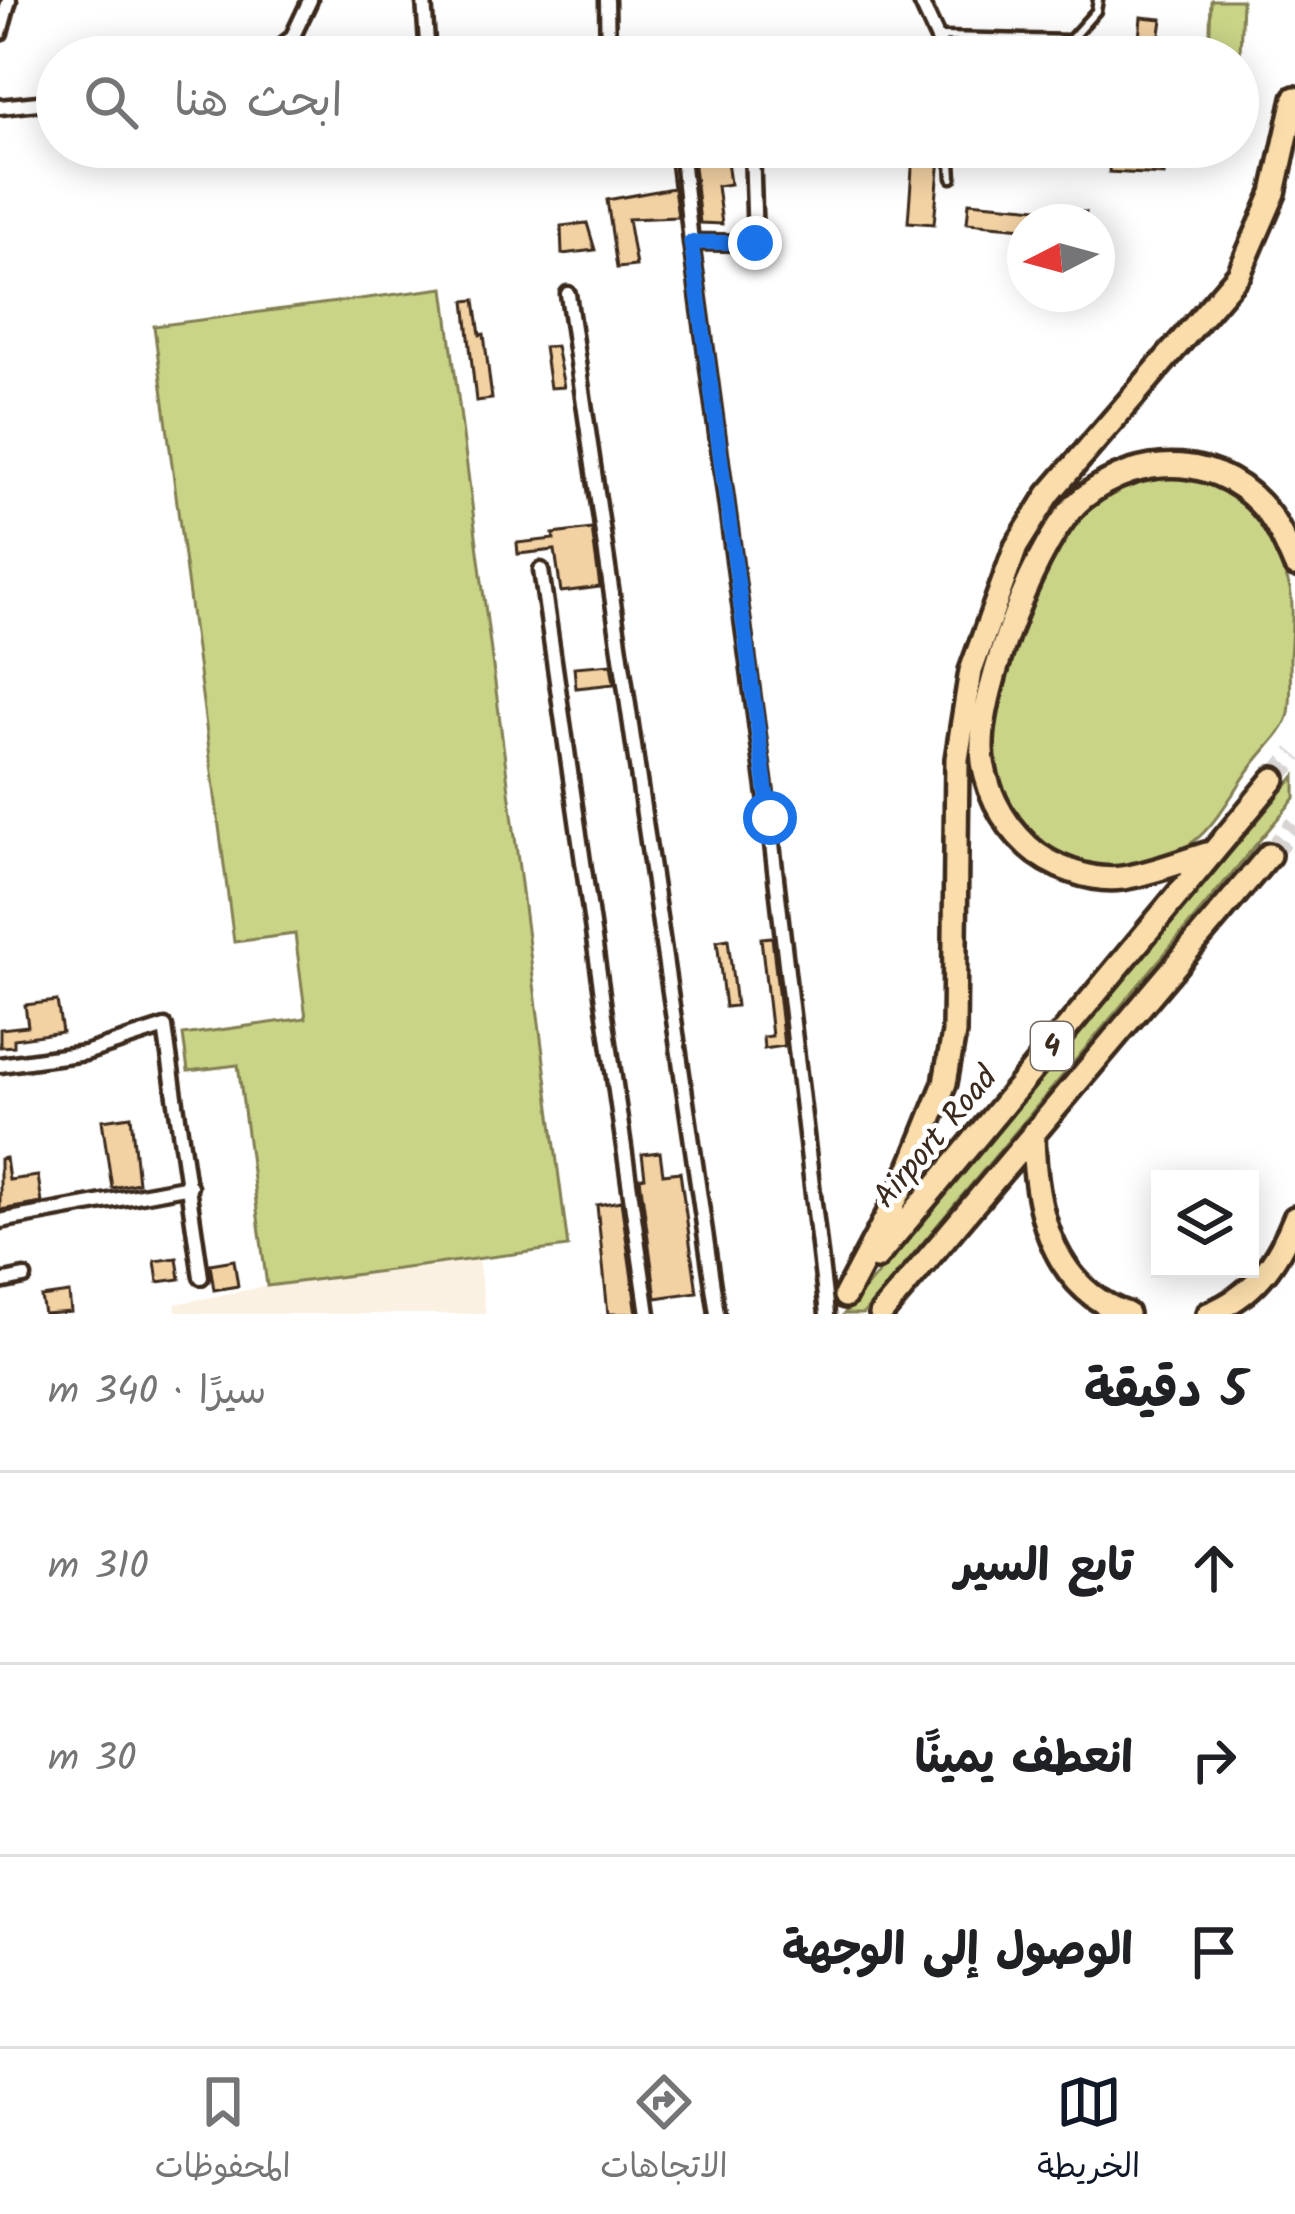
<!DOCTYPE html>
<html lang="ar">
<head>
<meta charset="utf-8">
<style>
	body { margin:0; font-family:Kalam,"Playpen Sans Arabic",sans-serif; background:#f6f6f6; color:#202124; direction:rtl }
	.controls { position:absolute; right:36px; bottom:36px; display:grid; overflow:hidden; border-radius:0px; box-shadow:0 6px 30px #0003 }
	.controls button { width:108px; height:108px; display:grid; place-items:center; padding:0; border:0; border-bottom:3px solid #e0e0e0; background:#fff; color:#202124; font:60px sans-serif }
	.compass { position:absolute; left:1007px; top:204px; width:108px; height:108px; border-radius:50%; background:#fff; box-shadow:0 6px 30px #0003; rotate:264deg }
	.stop { position:absolute; width:36px; height:36px; margin:-27px; border:9px solid #1a73e8; border-radius:50%; background:#fff }
	.stop.end { background:#1a73e8; border-color:#fff; box-shadow:0 3px 12px #0008 }
	.list { margin:0; padding:0; list-style:none }
	h2 { display:flex; justify-content:space-between; align-items:center; height:156px; margin:0; padding:0 48px; font-size:51px }
	h2 small { font-size:39px; font-weight:400; color:#757577 }
	.list li { display:grid; grid-template-columns:78px 1fr auto; gap:36px; align-items:center; box-sizing:border-box; height:192px; padding:0 48px; border-top:3px solid #e0e0e0 }
	.list b { display:block; font-size:45px; white-space:nowrap }
	.list em { font-size:39px; font-style:normal; color:#757577 }
	.icon { flex:none; width:66px; height:66px; fill:none; stroke:currentColor; stroke-width:2; stroke-linecap:round; stroke-linejoin:round }
	.map { position:relative; flex:none; width:1295px; height:1314px; overflow:hidden; direction:ltr }
	.search { position:absolute; background:#fff; box-shadow:0 6px 30px #0003; left:36px; right:36px; top:36px; height:132px; display:flex; align-items:center; gap:30px; box-sizing:border-box; padding:0 42px; border-radius:66px; color:#757577; font-size:45px }
	.sheet { height:732px; background:#fff }
	nav { display:flex; justify-content:space-around; align-items:center; box-sizing:border-box; height:168px; border-top:3px solid #e0e0e0; background:#fff; font-size:33px; color:#757577 }
	nav a { display:grid; justify-items:center; gap:6px }
	nav .on { color:#111827 }
	.map>svg:first-child { display:block }
	.built { fill:#fbf1e3 }
	.green { fill:#c9d487; stroke:#827f52; stroke-width:3 }
	.building { fill:#f2d1a3; stroke:#3b2a1e; stroke-width:3 }
	.lines { fill:none; stroke-linecap:round; stroke-linejoin:round }
	.trunk-tunnel { stroke:#d8d4d2; stroke-width:21; stroke-dasharray:21 10; stroke-linecap:butt }
	.service-casing { stroke:#3b2a1e; stroke-width:15 }
	.minor-casing { stroke:#3b2a1e; stroke-width:21 }
	.trunk-casing { stroke:#3b2a1e; stroke-width:30 }
	.service { stroke:#fff; stroke-width:6 }
	.minor { stroke:#fff; stroke-width:12 }
	.trunk { stroke:#faddab; stroke-width:21 }
	.route { stroke:#1a73e8; stroke-width:15 }
	.labels { text-anchor:middle; stroke-width:10; stroke-linejoin:round; paint-order:stroke }
	.shield { fill:#fff; stroke:#766a62; stroke-width:3 }
	.shield-label { font-size:30px; font-weight:bold; fill:#3b2a1e }
	.street-label { font-size:33px; fill:#3b2a1e; stroke:#fff }
</style>
</head>
<body>
<div class="map">
<svg width="1295" height="1314" viewBox="0 0 1295 1314">
	<rect width="100%" height="100%" fill="#fff"/>
	<filter id="ink" filterUnits="userSpaceOnUse"><feTurbulence type="fractalNoise" baseFrequency=".00833" numOctaves="2"/><feDisplacementMap in="SourceGraphic" scale="24" xChannelSelector="R" yChannelSelector="G"/><feConvolveMatrix kernelMatrix="1 2 1 2 8 2 1 2 1" color-interpolation-filters="sRGB"/></filter>
	<g filter="url(#ink)">
		<!-- built -->
		<path class="built" d="M478,1258L486,1314H177L175,1304L267,1286Z"/>
		<!-- green -->
		<path class="green" d="M1211,0H1242L1238,110V57H1209Z
			M444,288L568,1247L267,1286L238,1065L188,1071L183,1035L306,1018L295,934L234,942L154,326Z
			M1164,474C1220,478 1259,508 1279,560C1284,571 1290,583 1291,595C1294,615 1291,638 1290,658C1290,676 1292,696 1289,713C1286,730 1264,750 1253,765C1236,787 1220,818 1199,837C1167,865 1098,876 1061,857C1018,836 998,793 994,746C988,689 1053,523 1104,494C1122,483 1145,479 1164,474Z
			M1295,776V798L863,1314H844Z"/>
		<!-- building -->
		<path class="building" d="M1141,17L1162,19L1159,41L1139,39Z
			M668,147L678,217L628,219L636,266L617,268L607,200L673,188Z
			M692,147H741V160L727,161L730,184L717,186L722,224L700,223Z
			M913,156L940,158L934,224L908,222Z
			M1110,157L1165,160L1164,175L1109,172Z
			M969,202L1086,212L1085,222H1025V228L967,223Z
			M587,223L595,250L562,254L561,226Z
			M475,300L480,335L484,334L492,399L476,401L465,301Z
			M556,346L564,387L550,388L544,347Z
			M592,529L600,587L561,592L555,550L518,554L517,543L554,539L553,534Z
			M611,664L614,684L576,688L574,667Z
			M772,937L784,1046L764,1049L763,1037L772,1036L761,938Z
			M728,939L736,1006L725,1007L717,941Z
			M57,1001L62,1032L14,1039V1046L0,1047V1029L28,1026L25,1005Z
			M131,1116L138,1183L112,1188L102,1120Z
			M660,1152L663,1174L680,1172L697,1292L656,1298L640,1178L645,1177L642,1154Z
			M6,1158L9,1180L38,1176L42,1203L0,1210V1159Z
			M621,1201L637,1314H608L597,1205Z
			M177,1258L180,1279L158,1282L155,1261Z
			M234,1260L238,1286L214,1290L210,1264Z
			M69,1293L71,1312L44,1314L41,1297Z"/>
		<g class="lines">
			<!-- trunk-tunnel -->
			<path class="trunk-tunnel" d="M1274,779L1295,754
				M1269,855L1295,825"/>
			<!-- service casing -->
			<g class="service-casing">
				<path id="service" d="M943,57L941,37L1070,40L1096,11L1098,0
					M950,147L952,178"/>
			</g>
			<!-- minor casing -->
			<g class="minor-casing">
				<path id="minor" d="M424,0L428,57
					M607,0L608,57
					M920,0L942,48
					M0,33L9,0
					M268,57L292,38L310,0
					M0,107L57,101
					M681,147L691,242L755,243L752,147
					M691,242L769,818L827,1314
					M568,294L717,1314
					M541,570L648,1314
					M0,1065L85,1053L165,1027L201,1277
					M0,1221L190,1186
					M0,1282L24,1277"/>
			</g>
			<!-- trunk casing -->
			<g class="trunk-casing">
				<path id="trunk" d="M1210,853C1182,861 1151,874 1122,878C1092,882 1050,867 1028,846C1002,822 983,786 982,749C980,690 1037,535 1083,498C1141,451 1224,453 1270,516C1280,530 1288,548 1295,565
					M1033,1133C1034,1205 1050,1287 1127,1314
					M876,1258L1274,779
					M845,1296L905,1182L945,1083L954,1033L957,759L971,671L1016,547L1049,494L1239,274L1274,193L1295,98
					M881,1314L1269,855
					M1208,1314C1254,1295 1277,1263 1295,1218"/>
			</g>
			<!-- service -->
			<use href="#service" class="service"/>
			<!-- minor -->
			<use href="#minor" class="minor"/>
			<!-- trunk -->
			<use href="#trunk" class="trunk"/>
		</g>
	</g>
	<g class="lines" filter="url(#ink)">
		<!-- route -->
		<path class="route" d="M755,243L691,242L770,818"/>
	</g>
	<g class="labels">
		<!-- shield labels -->
		<rect class="shield" x="1031" y="1022" width="42" height="48" rx="9"/>
		<g class="shield-label">
			<text x="1052" y="1056">4</text>
		</g>
		<!-- street labels -->
		<g class="street-label">
			<text transform="translate(934 1136) rotate(-50)" y="12">Airport Road</text>
		</g>
	</g>
</svg>
<div class="controls">
<button><svg class="icon" aria-label="layers" viewBox="0 0 24 24"><path d="M12 4l9 5-9 5-9-5zM3 14l9 5 9-5"/></svg></button>
</div>
<svg class="compass" viewBox="-18 -18 36 36"><path d="M0-13l5 13h-10z" fill="#e53935"/><path d="M0 13l5-13h-10z" fill="#757577"/></svg>
<div class="stop" style="left:770px;top:818px"></div>
<div class="stop end" style="left:755px;top:243px"></div>
<div class="search"><svg class="icon" aria-label="search" viewBox="0 0 24 24"><circle cx="10" cy="10" r="6"/><path d="M15 15l6 6"/></svg>ابحث هنا</div>
</div>
<section class="sheet">
<h2>5 دقيقة<small>سيرًا · 340 m</small></h2>
<ul class="list">
<li><svg class="icon" aria-label="ahead" viewBox="0 0 24 24"><path d="M12 20V5M6 11l6-6 6 6"/></svg><div><b>تابع السير</b></div><em>310 m</em></li>
<li><svg class="icon" aria-label="right" viewBox="0 0 24 24"><path d="M7 20v-9h11M14 6l5 5-5 5"/></svg><div><b>انعطف يمينًا</b></div><em>30 m</em></li>
<li><svg class="icon" aria-label="arrive" viewBox="0 0 24 24"><path d="M6 21V4h12l-3 4 3 4H6"/></svg><div><b>الوصول إلى الوجهة</b></div></li>
</ul>
</section>
<nav>
<a class="on"><svg class="icon" aria-label="map" viewBox="0 0 24 24"><path d="M3 6l6-2 6 2 6-2v14l-6 2-6-2-6 2zM9 4v14M15 6v14"/></svg>الخريطة</a>
<a><svg class="icon" aria-label="directions" viewBox="0 0 24 24"><path d="M12 3l9 9-9 9-9-9zM9 14v-3h6M13 9l2 2-2 2"/></svg>الاتجاهات</a>
<a><svg class="icon" aria-label="saved" viewBox="0 0 24 24"><path d="M7 4h10v16l-5-4-5 4z"/></svg>المحفوظات</a>
</nav>
</body>
</html>
